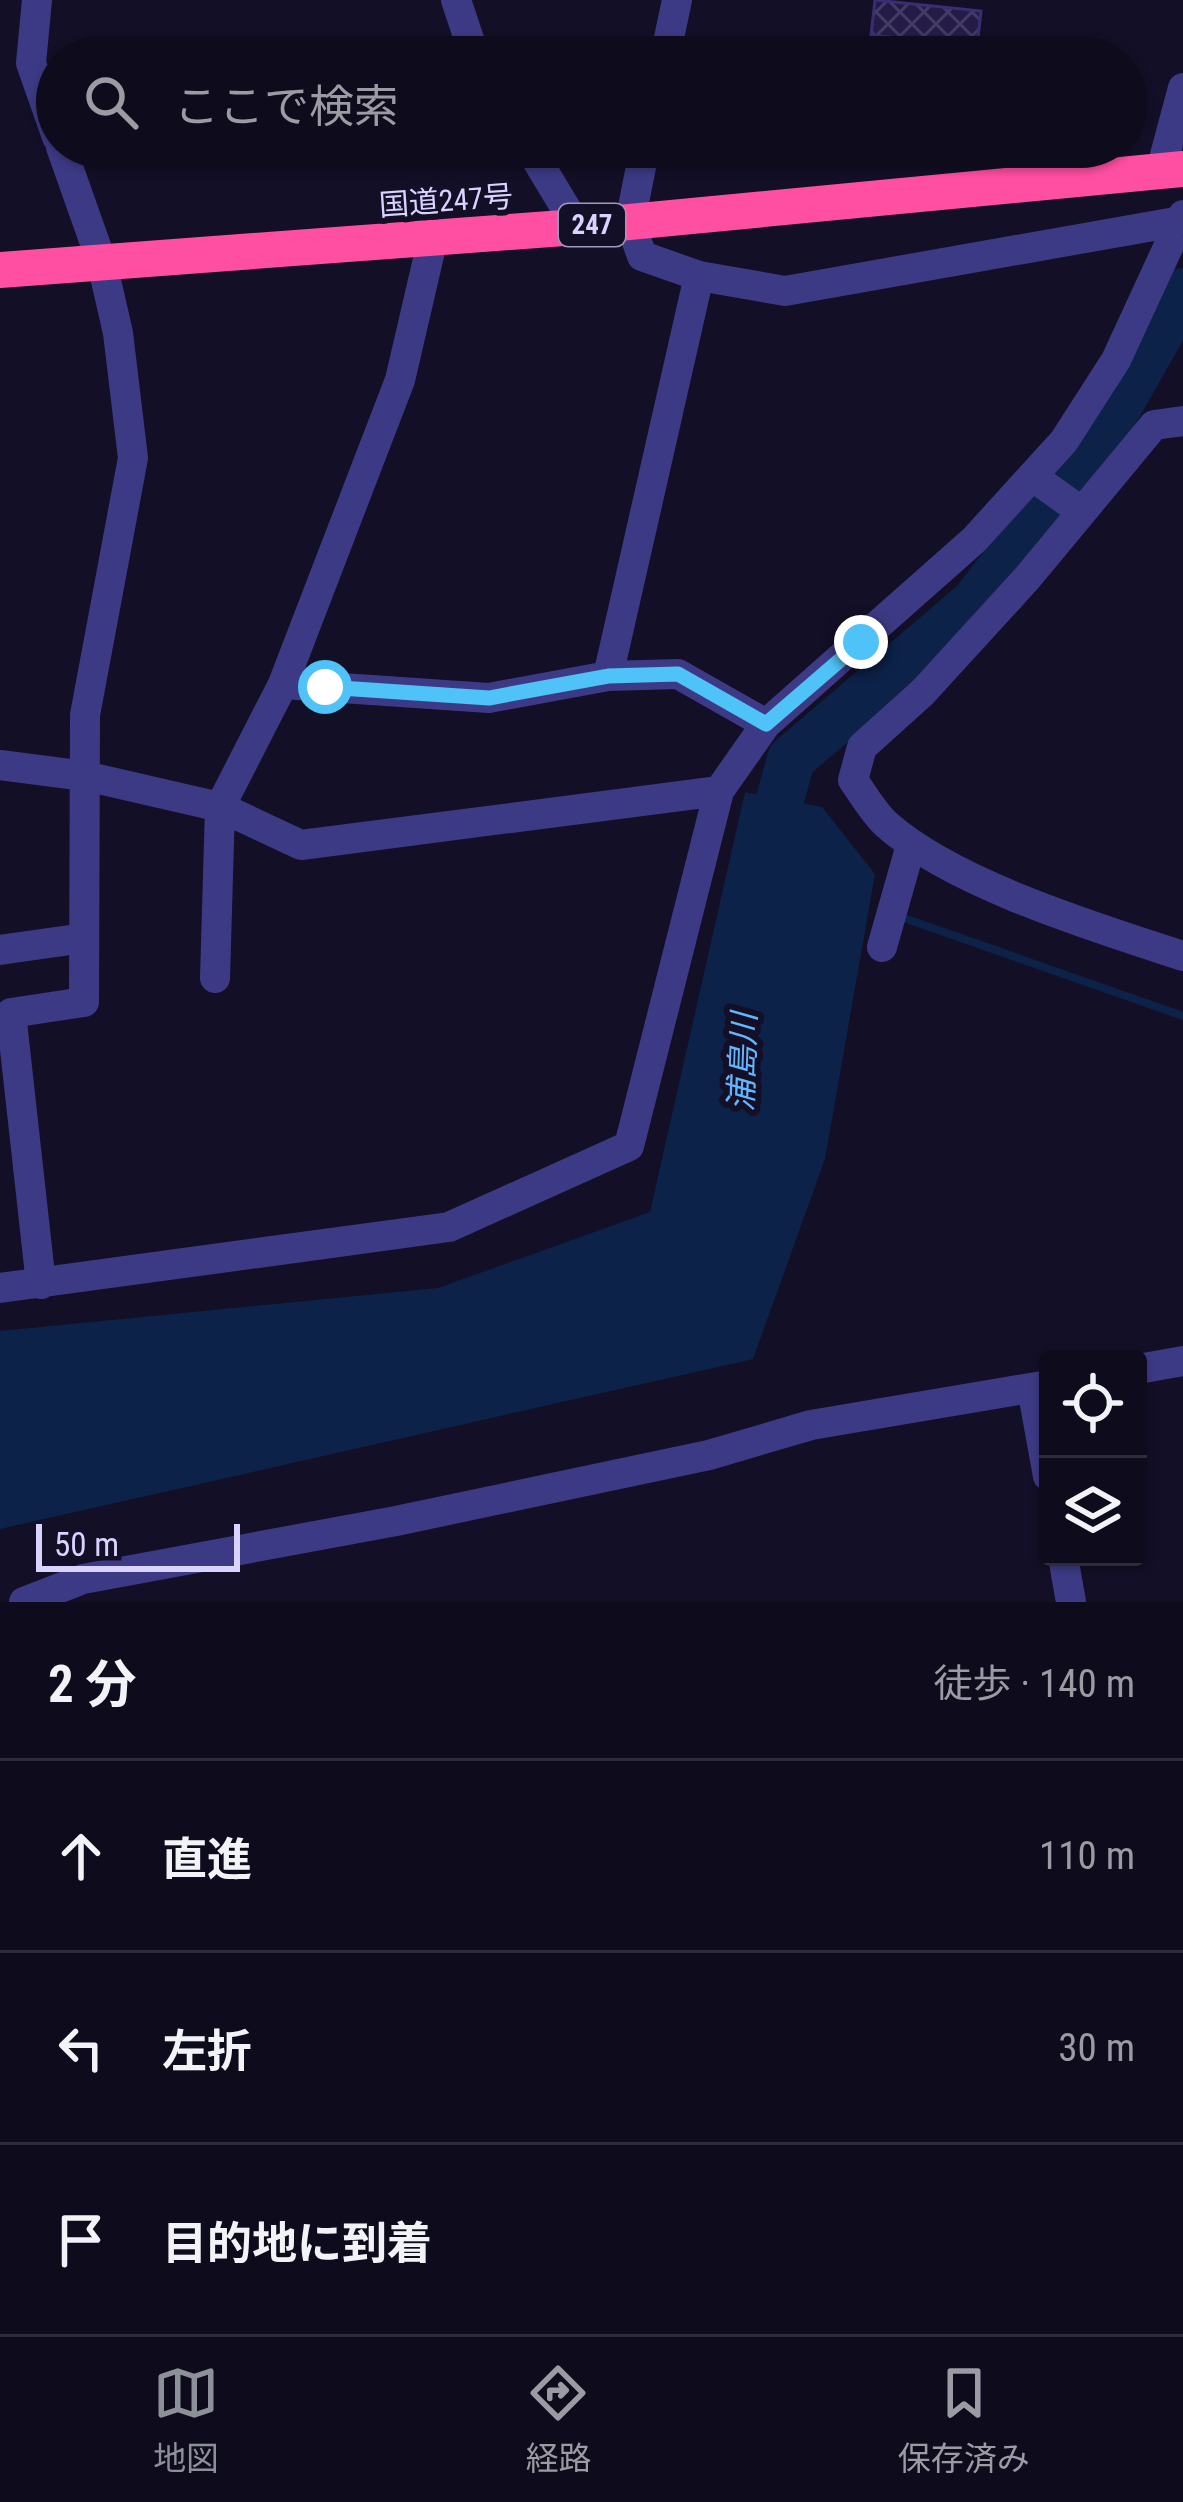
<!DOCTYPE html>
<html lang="ja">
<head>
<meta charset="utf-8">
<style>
	body { margin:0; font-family:"Roboto Condensed","Noto Sans JP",sans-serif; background:#1c1929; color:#f1f3f6 }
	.controls { position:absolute; right:36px; bottom:36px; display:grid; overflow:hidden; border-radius:12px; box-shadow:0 3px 9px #0004 }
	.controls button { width:108px; height:108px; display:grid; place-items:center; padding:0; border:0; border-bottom:3px solid #2e2b3b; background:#0e0b1c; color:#f1f3f6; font:60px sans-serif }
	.scale { position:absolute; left:36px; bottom:30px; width:204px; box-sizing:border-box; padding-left:12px; border:6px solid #d9d4ff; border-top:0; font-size:33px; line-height:42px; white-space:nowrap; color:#d9d4ff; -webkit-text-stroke:9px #130f26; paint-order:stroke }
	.stop { position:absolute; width:36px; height:36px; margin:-27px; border:9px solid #4fc3f7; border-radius:50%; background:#fff }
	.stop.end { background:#4fc3f7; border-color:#fff; box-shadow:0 3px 12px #0008 }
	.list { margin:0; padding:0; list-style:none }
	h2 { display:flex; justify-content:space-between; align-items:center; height:156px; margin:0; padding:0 48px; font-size:51px }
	h2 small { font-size:39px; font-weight:400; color:#9b9ba3 }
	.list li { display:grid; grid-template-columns:78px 1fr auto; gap:36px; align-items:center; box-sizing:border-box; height:192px; padding:0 48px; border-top:3px solid #2e2b3b }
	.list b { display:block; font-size:45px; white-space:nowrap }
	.list em { font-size:39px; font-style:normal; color:#9b9ba3 }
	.icon { flex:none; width:66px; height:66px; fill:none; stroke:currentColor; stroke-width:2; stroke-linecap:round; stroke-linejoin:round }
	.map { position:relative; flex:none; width:1183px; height:1602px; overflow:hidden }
	.search { position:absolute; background:#0e0b1c; box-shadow:0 3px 9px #0004; left:36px; right:36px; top:36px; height:132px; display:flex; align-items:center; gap:30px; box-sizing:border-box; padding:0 42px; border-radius:66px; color:#9b9ba3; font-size:45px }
	.sheet { height:732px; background:#0e0b1c }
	nav { display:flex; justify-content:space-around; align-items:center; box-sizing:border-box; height:168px; border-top:3px solid #2e2b3b; background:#0e0b1c; font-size:33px; color:#9b9ba3 }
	nav a { display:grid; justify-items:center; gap:6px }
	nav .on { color:#8c9099 }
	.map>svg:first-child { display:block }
	.water { fill:#0c2248 }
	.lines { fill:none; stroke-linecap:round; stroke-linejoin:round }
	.stream { stroke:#0c2248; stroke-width:8 }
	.river { stroke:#0c2248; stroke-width:48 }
	.building { fill:url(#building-cross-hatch); stroke:#3b2d73; stroke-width:3 }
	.minor { stroke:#3d3a85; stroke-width:30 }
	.highway { stroke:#ff4fa3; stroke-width:36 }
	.route { stroke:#4fc3f7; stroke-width:15 }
	.labels { text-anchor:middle; stroke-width:12; stroke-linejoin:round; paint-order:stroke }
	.shield { fill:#130f26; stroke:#9e99be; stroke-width:3 }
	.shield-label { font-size:27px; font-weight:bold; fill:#d9d4ff }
	.street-label { font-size:30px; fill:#d9d4ff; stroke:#130f26 }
	.water-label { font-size:33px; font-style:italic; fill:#62b6ff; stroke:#130f26 }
</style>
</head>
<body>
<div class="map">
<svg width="1183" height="1602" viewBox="0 0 1183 1602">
	<defs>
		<pattern id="building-cross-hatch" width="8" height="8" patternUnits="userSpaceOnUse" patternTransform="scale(3)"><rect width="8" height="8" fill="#241b47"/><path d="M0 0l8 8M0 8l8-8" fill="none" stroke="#433b63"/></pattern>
	</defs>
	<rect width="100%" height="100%" fill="#130f26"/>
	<!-- water -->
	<path class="water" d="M745,792L822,807L875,874L825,1159L753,1359L0,1529V1331L438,1288L650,1212Z"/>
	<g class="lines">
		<!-- stream -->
		<path class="stream" d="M901,917L1183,1016"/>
		<!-- river -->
		<path class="river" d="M764,859L791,759L974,603L1091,454L1183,292"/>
	</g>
	<!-- building -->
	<path class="building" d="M875,0L981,11L977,47L871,35Z"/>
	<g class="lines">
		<!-- minor -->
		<path class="minor" d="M37,0L31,63L57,137
			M456,0L475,57
			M665,57L677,0
			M529,147L577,227
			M645,147L630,222L642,256L699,276L785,291L1181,221
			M1161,170L1183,88
			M699,276L608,676L678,674L766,724
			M1183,421L1154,425L1028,577L923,692L862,747L853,780C863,794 873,812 886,824C953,884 1097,928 1183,956
			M1032,476L1082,512
			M283,684L400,380L433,238
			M0,765L85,776L220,807L301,845L719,791
			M882,947L911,845
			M0,950L84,938
			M215,978L220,807L283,684L489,698L608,676
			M41,1284L11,1013L84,1002L85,715L133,458L118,333L102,263L61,147
			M0,1288L449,1227L629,1146L719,791L766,724L974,540L1064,441L1116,360L1183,215
			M1138,1369L1183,1361
			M1032,1388L1048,1476
			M1063,1557L1071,1602
			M24,1602L83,1579L396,1521L709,1455L811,1425L1048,1385"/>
		<!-- highway -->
		<path class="highway" d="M0,270L577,227L1183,169"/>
	</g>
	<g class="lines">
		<!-- route -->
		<path class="route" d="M325,687L489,698L608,676L678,674L766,724L861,642"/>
	</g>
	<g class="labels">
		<!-- shield labels -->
		<rect class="shield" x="559" y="204" width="66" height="42" rx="9"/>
		<g class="shield-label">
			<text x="592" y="234">247</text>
		</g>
		<!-- street labels -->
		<g class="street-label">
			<text transform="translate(446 201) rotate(-4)" y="10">国道247号</text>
		</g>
		<!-- water labels -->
		<g class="water-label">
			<text transform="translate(742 1062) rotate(-88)" y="12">浦島川</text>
		</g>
	</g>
</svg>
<div class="controls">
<button><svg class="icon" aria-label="locate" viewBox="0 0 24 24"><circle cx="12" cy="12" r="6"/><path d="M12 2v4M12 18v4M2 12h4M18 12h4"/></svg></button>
<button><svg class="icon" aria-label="layers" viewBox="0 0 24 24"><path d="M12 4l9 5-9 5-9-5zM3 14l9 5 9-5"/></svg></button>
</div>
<div class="scale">50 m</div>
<div class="stop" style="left:325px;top:687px"></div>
<div class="stop end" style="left:861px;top:642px"></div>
<div class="search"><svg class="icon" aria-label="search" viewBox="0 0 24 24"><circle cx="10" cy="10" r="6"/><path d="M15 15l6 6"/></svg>ここで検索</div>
</div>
<section class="sheet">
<h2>2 分<small>徒歩 · 140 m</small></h2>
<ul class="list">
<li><svg class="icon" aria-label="ahead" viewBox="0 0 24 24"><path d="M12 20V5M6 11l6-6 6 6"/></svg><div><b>直進</b></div><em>110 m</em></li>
<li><svg class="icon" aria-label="left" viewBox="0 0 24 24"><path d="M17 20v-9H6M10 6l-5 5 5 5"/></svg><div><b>左折</b></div><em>30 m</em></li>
<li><svg class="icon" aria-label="arrive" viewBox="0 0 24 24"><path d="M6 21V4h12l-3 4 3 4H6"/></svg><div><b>目的地に到着</b></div></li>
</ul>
</section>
<nav>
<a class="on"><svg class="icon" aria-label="map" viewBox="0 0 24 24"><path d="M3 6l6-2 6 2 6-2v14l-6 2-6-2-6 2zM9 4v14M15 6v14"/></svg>地図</a>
<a><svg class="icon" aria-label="directions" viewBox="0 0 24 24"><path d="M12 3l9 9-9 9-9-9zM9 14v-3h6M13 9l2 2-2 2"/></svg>経路</a>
<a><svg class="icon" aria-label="saved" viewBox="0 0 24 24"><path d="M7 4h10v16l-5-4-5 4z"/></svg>保存済み</a>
</nav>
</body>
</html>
